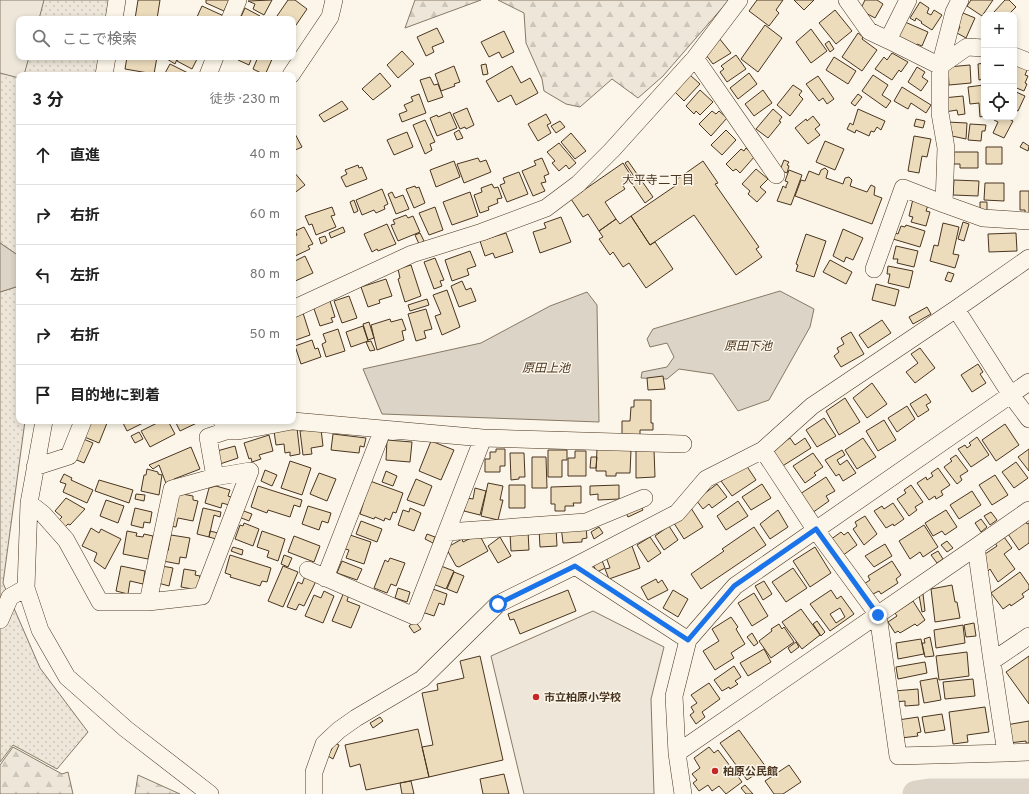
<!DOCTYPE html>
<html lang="ja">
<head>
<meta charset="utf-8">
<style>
	body { margin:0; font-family:Overpass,"Noto Sans JP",sans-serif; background:#f2f2f2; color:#222 }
	.controls { position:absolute; right:12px; top:12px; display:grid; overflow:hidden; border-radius:8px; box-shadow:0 2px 6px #0003 }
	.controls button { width:36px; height:36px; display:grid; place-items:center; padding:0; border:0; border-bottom:1px solid #e0e0e0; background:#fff; color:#222; font:20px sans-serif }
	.stop { position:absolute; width:12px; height:12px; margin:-9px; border:3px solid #1a73e8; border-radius:50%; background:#fff }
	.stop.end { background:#1a73e8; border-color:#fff; box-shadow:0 1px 4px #0008 }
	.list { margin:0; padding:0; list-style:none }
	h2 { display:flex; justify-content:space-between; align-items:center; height:52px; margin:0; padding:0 16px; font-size:17px }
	h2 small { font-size:13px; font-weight:400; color:#767676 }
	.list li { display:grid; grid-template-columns:26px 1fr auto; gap:12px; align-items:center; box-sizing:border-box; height:60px; padding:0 16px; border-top:1px solid #e0e0e0 }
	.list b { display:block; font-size:15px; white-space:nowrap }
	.list em { font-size:13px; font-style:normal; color:#767676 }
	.icon { flex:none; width:22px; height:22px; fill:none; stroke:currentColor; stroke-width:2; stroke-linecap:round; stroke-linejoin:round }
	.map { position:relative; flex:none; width:1029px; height:794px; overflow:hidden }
	.search { position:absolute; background:#fff; box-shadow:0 2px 6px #0003; left:16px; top:16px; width:280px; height:44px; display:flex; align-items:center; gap:10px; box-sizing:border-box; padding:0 14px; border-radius:8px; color:#767676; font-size:15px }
	.panel { position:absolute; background:#fff; box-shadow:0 2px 6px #0003; left:16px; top:72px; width:280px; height:352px; border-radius:8px }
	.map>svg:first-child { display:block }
	.grass { fill:url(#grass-dots); stroke:#887966 }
	.forest { fill:url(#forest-firs); stroke:#887966 }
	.garden { fill:#ede6d9; stroke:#887966 }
	.water { fill:#dcd4c6; stroke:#887966 }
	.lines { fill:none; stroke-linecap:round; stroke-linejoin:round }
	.river { stroke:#dcd4c6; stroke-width:27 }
	.building { fill:#ecdcbc; stroke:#4a3520; fill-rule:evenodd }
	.minor-casing { stroke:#4a3520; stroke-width:18 }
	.minor { stroke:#fbf6e9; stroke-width:17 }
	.route { stroke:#1a73e8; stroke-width:5 }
	.poi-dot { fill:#c62828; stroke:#fbf6e9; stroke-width:1.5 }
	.labels { text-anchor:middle; stroke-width:3; stroke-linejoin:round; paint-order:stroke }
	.poi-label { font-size:11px; font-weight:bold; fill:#4a3520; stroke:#fbf6e9; text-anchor:start }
	.neighbourhood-label { font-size:12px; fill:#4a3520; stroke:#fbf6e9 }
	.water-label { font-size:12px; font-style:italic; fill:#4a3520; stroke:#fbf6e9 }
</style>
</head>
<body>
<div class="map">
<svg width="1029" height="794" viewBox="0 0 1029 794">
	<defs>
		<pattern id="grass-dots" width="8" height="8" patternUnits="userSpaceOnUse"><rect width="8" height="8" fill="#ede6d9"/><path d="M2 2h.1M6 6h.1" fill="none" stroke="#cdc6ba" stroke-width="1.8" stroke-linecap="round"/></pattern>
		<pattern id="forest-firs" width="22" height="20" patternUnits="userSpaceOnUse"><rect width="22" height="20" fill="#ede6d9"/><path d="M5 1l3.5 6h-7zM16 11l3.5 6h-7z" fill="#cdc6ba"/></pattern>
	</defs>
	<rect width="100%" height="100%" fill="#fbf6e9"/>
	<!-- grass -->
	<path class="grass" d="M0,0H125L121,19H19V57H112L108,75H19V256L0,243Z
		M19,286V421H25L3,583L40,668L88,732L57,769L13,745L0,762V292Z"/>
	<!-- forest -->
	<path class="forest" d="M415,0H481L405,28Z
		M498,0H729L663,76L638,98L612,79L580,107L566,104L544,91L542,79L526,43L524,13Z
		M13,747L62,774L68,772L73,794H0V765Z
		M138,775L180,794H135Z"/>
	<!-- garden -->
	<path class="garden" d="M0,0H44L39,19H19V57H29L24,75H19V78L0,73Z
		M593,611L664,647L651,699L654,794H524L491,656Z"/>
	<!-- water -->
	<path class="water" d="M0,243L19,256V286L0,292Z
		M780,291L814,309L810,327L769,400L738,411L713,374L679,369L667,379L641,378L642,372L667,367L674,357L667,343L650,347L647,339L653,329Z
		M587,292L597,305L599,422L382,414L363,369L481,343L550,306Z"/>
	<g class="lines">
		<!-- river -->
		<path class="river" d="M916,794L929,792H1029"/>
	</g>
	<!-- building -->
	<path class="building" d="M138,0H160L157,19H135Z
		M206,0H229L224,11L206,3Z
		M272,0L264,15L253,9L255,4L248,1Z
		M288,0H295L307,9L294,28L293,19H281L277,16Z
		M757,0H783L776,10L779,13L769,26L749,11Z
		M794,0H814L804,10Z
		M865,0H877L883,4L875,18L860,10Z
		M971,0H993L982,16L967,6Z
		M1005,0H1009L1016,7L1008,15H996L994,12Z
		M920,2L929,8L927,13L931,15L934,10L942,15L932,30L921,23L922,22L916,18L915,21L910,18Z
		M202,6L226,17L225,19H196Z
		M245,8L260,16L259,19H240Z
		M835,10L852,31L836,44L819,23Z
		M963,13L975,18L966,38L957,33L960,27L957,25Z
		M905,22L928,32L922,46L917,44L916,45L898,36Z
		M765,25L782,38L758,72L741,59Z
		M437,28L444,42L432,47L434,52L426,56L417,37Z
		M811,29L827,51L811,63L796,42Z
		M504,31L514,52L502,58L499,52L489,57L481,42Z
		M858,33L863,37L862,39L877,50L862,71L842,57Z
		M719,38L731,53L713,64L706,55Z
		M829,41L834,49L830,52L825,44Z
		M402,51L414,64L398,78L387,65Z
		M892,53L908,62L901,72L899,70L892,80L875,69L884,57L887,60Z
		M736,55L746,69L727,82L720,72L724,69L721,66Z
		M127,57H157L154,74L125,69Z
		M168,57H178L175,64L167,59Z
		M179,57H198L192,69L177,61Z
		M239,57H252L249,65L238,60Z
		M258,57H273L265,75L253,69Z
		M834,57L856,71L848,84L826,70Z
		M984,63V79L979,80L978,64Z
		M170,64L188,73L187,75H164Z
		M486,64L488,74L483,75L481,65Z
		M1014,64L1027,70L1025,75L1028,76L1025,83L1027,84L1024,91L1014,87Z
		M970,65L971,83L949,85L948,67Z
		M454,66L460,82L454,84L455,86L441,91L435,74Z
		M512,66L521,83L530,78L538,93L516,105L511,95L498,102L486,81Z
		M917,67L925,72L922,77L928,81L921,91L908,82Z
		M380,73L391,86L373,100L362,89Z
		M749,73L757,84L738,99L730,88Z
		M690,75L700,84L684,101L673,90Z
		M873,75L888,85L882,95L891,101L886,108L862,91Z
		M818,76L834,99L827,104L823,98L819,101L806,84Z
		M430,77L434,85L438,84L443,97L428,102L420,80Z
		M793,85L802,91L799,95L803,99L790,116L777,105Z
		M984,85V116L980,117L979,103L970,104L968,87Z
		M902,87L931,105L926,113L911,103L908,109L894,101Z
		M700,90L713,102L700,115L696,111L694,114L686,106Z
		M763,90L772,103L754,116L745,104Z
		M1014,91L1025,96L1018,111L1014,109Z
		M419,94L426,113L402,122L399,114L407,111L404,105L413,101L411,97Z
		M858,94L862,97L855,106L851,103Z
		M963,96L965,114L958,115L957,110L945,112L943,98Z
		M342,101L348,109L324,122L319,115Z
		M467,108L474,125L466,129L465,127L460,129L453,114Z
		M773,109L782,117L779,121L781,122L768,138L756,129Z
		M858,109L885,121L881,130L877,127L874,132L871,131L869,136L856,130L855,133L847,129L850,123L853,125Z
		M712,111L716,114L719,111L727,118L711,136L699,124Z
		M450,112L457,128L437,136L430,118L437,115L438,117Z
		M546,114L551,123L547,125L551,133L538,141L528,124Z
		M813,116L820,125L815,129L820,135L808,144L795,128L806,119L807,121Z
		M996,117H1005L1013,121L1004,138L993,133L998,122L994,120Z
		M916,119L925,121L923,128L914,126Z
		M425,120L435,142L430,144L432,150L425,154L413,125Z
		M560,121L565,127L556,133L551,126Z
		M947,122L967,123L966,139L952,136V131L947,130Z
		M970,124L986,125L985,131H982L981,141L968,140Z
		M293,130L302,147L293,151Z
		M459,130L463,138L457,140L454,133Z
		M726,130L736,140L722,155L711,145Z
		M407,132L413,147L394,155L387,140Z
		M571,133L586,151L575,159L561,142Z
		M914,136L931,139L927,157L922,156L919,173L908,171Z
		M825,141L844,149L835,170L816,162Z
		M1023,142L1029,146L1028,151L1020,147Z
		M559,143L576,163L569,169L566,165L559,171L552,163L555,161L547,152Z
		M986,147H1002V164H986Z
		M746,148L755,156L740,173L736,169L733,171L726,164L741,149L744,151Z
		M954,152H978V168H960V164H953Z
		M478,158L480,162L486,160L491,172L464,183L457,164Z
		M542,158L549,174L544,176L546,182L541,183L545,191L533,196L522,171L536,165L534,161Z
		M784,160L789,162L787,165L789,166L787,173L780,170Z
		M454,161L460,177L436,187L430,170Z
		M628,161L653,197L645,203L630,181L635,178L625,163Z
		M703,161L718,183L715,184L759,247L756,249L762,257L736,275L694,215L650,245L631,216L678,184L676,180Z
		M623,163L633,179L623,186L625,189L605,202L616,219L599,231L588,214L583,217L571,199Z
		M358,165L359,168L362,167L367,179L346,187L341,177L347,174L345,170Z
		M825,168L828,171L826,178L843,184L845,178L849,177L852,180L850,186L867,192L871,185L875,187L874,195L882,198L872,224L795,196L801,180L805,181L809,171L819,175L821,170Z
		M756,169L768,179L760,187L766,192L757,202L748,194L750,191L742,184Z
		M789,170L802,175L791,205L777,201L783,186L786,188V186L788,182L785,181Z
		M293,171L305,185L293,194Z
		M519,172L528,194L507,202L500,185L505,183L503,178Z
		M954,180L979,181L978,196L953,195Z
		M985,183H1004V201L984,200Z
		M492,184L494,188L498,187L502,198L497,199L498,203L488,207L489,210L480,213L474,195L482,192L481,188Z
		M415,186L416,188L419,187L425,203L414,208L406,189Z
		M382,189L388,204L384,206L385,209L376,213L374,210L362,215L356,200Z
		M1020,191H1029V214H1025V210H1020Z
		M392,192L395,198L403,195L409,209L396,214L388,194Z
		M470,192L478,216L452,225L443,202Z
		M913,199L928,205L926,211L930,212L926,226L911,222L913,217L909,216Z
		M354,200L358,211L354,213L350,202Z
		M980,202H987V211H980Z
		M332,207L335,215L331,216L336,227L316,235L312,224L309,225L305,216Z
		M435,207L443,230L429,235L419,213Z
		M406,215L408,218L413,216L420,232L398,241L391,225L395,224L393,220Z
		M631,216L650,245L655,242L673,269L646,288L629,263L623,267L613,252L610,255L599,239L603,237L599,231L616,219L620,224Z
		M561,217L571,242L540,253L533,232L546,228L544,223Z
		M963,222L969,224L964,241L958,239Z
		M943,223L959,227L953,254L959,255L955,268L930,261L934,245L938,246Z
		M387,224L396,244L378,251L377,249L372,252L364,234Z
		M906,225L925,231L920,247L893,239L895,233L898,234L901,226L905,227Z
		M304,227L313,244L308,246L310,249L293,257V237L297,235L295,231Z
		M343,227L345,232L331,238L329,233Z
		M843,229L863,238L853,260L846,257L844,262L833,256Z
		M420,233L424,241L419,244L415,235Z
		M506,233L513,252L495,258L493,253L485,256L480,241Z
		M1016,233L1017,251L989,252L988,234Z
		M806,234L826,241L814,277L796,271L798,265L796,264Z
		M325,236L327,241L321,244L319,238Z
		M896,246L918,251L914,267L897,263L898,259H893Z
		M470,251L476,266L467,269L469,275L452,281L445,260Z
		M305,256L313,273L293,282V262Z
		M435,258L444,280L440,281L442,286L434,289L424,262Z
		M830,260L852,272L846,284L823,272Z
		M411,265L421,296L405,302L398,279L400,278L398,269Z
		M888,266L913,271L909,288L888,283L890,274H887Z
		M948,272L954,274L951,282L945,280Z
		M386,279L392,296L379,300L380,303L368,307L361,287Z
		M462,281L466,290L471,288L476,301L459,307L451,286Z
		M876,284L899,290L895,306L872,300Z
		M447,290L460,327L442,335L435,316L441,314L433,295Z
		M349,296L357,318L342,323L334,301Z
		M427,299L429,305L410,311L408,305Z
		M330,301L335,317L331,318L333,322L320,326L313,306Z
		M927,307L931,314L913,324L909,317Z
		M426,309L432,329L424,331L426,338L416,341L408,314Z
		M303,313L310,335L293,341V317Z
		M390,319L391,322L402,319L406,330L402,331L404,340L377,350L371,325Z
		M882,320L891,333L868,348L859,335Z
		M369,322L374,338L368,340L363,324Z
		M363,326L368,341L351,347L346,332Z
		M338,329L345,351L326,357L322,344L326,342L323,334Z
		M851,332L864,354L841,367L834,356L839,352L837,348L844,344L841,338Z
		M312,340L315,349L318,348L321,357L301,364L295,346Z
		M371,341L375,350L370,351L366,342Z
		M920,348L935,368L915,383L906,372L918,363L911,354Z
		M978,364L983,372L980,374L986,383L972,392L961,375Z
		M663,376L665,389L648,390L647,378Z
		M872,383L887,404L867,418L853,398Z
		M926,394L931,402L926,405L929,410L918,417L910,404Z
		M845,398L860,422L839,435L826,411Z
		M634,400H651V423H653V430H640V435L622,434V421H630L631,407H634Z
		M907,406L915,419L897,432L888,418Z
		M824,418L836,436L817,447L806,430Z
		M884,420L896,440L878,451L866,431Z
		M89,421L109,422L107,423L99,443L82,436Z
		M122,421H147L127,431Z
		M161,421H168L175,434L150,447L141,431Z
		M175,421H201L180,431Z
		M1005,424L1019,445L996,461L982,440Z
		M297,428L300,454L290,456V452L285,453L284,444L276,445L274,431Z
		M321,429L323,446L311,448L312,454L303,455L300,431Z
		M139,432L143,439L135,443L131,436Z
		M333,434L366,438L364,447L360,446L359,453L331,450Z
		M269,435L273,451L259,455L261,459L252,462L251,458L249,459L244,443Z
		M977,437L989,455L971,467L958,449L965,445L967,448L971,445L969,443Z
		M81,438L93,443L84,463L72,458Z
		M790,438L795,445L805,438L811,448L781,467L770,451Z
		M863,438L876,457L857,469L845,450Z
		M387,440L412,442L410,462L386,460Z
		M431,441L454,450L441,480L419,471Z
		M235,446L238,458L217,465V451Z
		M191,447L200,469L174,479L175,482L167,486L159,465L153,469L149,465Z
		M496,449H505V466H500V472H485V459H490V452H496Z
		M597,449L631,450L630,473H616V476H606V471H596Z
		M1029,449V471L1018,457Z
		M548,450H567V460H562V477H548Z
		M636,450H654L655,477L636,478Z
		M842,450L845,455L837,460L840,465L847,460L856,473L843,481L839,474L836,476L825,460Z
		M575,451H586V476H568V458H575Z
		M510,453H524L525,477H519V479L511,480Z
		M813,453L823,467L814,473L816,475L805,483L793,466Z
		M956,455L968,471L960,476L962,480L957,484L944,467L952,461L950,459Z
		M532,457H546L547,488H532Z
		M591,457H597L596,468H590Z
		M290,461L311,468L302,495L281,488Z
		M1016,462L1028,478L1014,488L1002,472Z
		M746,465L756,480L732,496L721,481Z
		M938,468L950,485L941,491L943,495L936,499L935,496L929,500L917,483L926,477L927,480L933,476L931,473Z
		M147,469L158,472V474L162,475L159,495L141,491L144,475H146Z
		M265,470L277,475L272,486L261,481Z
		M386,471L397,476L393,486L382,482Z
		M319,473L336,479L327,501L310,494Z
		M64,474L72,478L71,480L93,490L87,503L63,492L66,484L60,482Z
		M995,475L1008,495L992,505L979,485Z
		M826,477L835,491L826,496L829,501L812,513L800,494Z
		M416,479L432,486L424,506L407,500Z
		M99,480L133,490L129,503L95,491Z
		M370,481L403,493L396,513L393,512L390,520L385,518L384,521L375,517L374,519L360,514Z
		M488,483L503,486L500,500H503L498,520L481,516Z
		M717,484L727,497L712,508L709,504L703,509L696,500Z
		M762,484L771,498L751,510L742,497Z
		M509,485H525V508H509Z
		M619,485V499L598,500V494L590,495V486Z
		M911,485L923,502L915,507L917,510L909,516L897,499L906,493L904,490Z
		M216,486L230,490L228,496L231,497L229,505L222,503L221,508L205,503L209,488Z
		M258,486L302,500L300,507L294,505L290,517L268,510L267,513L251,507Z
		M581,486V503H573L574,506H565V511H555V504H551V487Z
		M475,488L486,491L480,515L464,511L467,498L473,499Z
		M972,491L981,505L959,519L950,505Z
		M177,493L193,496V500L198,501L193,521L178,518L176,527L169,526Z
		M136,494L145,495L144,501L135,499Z
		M66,498L85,509L70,525L68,524L65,527L58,521L62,517L55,511Z
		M106,500L124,506L118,523L100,516Z
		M738,501L748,516L726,530L717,516Z
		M893,503L904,519L894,526L893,524L886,528L874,511L882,506L884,509Z
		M640,504L643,510L628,517L625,511Z
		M308,506L331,513L328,523L322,521L319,530L302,524Z
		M135,508L152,512L150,523L144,522L143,528L131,525Z
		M203,508L221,512L220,517L214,515L209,537L197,534Z
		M410,508L421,513L414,531L398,525L403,510L409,512Z
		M691,508L703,527L684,539L672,520Z
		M241,510L252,514L249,521L239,517Z
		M778,510L788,527L770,539L760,524Z
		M946,510L957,527L945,535L942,531L933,536L925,523Z
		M991,512L997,520L990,525L984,516Z
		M865,516L877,534L864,545L853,529L857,526L855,522Z
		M981,519L987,527L981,532L975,523Z
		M361,521L382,529L377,542L356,534Z
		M1026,522L1027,524L1029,523V543L1019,550L1008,534Z
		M244,523L259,529L253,546L235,539L240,525L243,526Z
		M924,525L938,547L923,557L920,552L910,559L899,541Z
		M561,526L586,528L587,538L582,539V542L563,543Z
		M669,526L678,540L664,550L655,536Z
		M599,527L603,533L594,539L591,532Z
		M754,527L766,545L701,589L691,574L724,551L722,549Z
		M91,528L99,533L101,529L121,539L105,569L94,561L97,553L82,546Z
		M556,528L557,546L540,547L539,529Z
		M127,531L137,533L136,536L143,537L144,534L153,536L148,559L123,554Z
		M210,531L218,533L216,539L209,537Z
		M262,531L285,539L278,561L267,557L269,551L257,547Z
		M528,531L529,550L511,551L510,533Z
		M841,532L844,535L848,532L857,545L842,556L830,540Z
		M347,534L371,542L364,564L346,558L349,550L342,548Z
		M427,534L435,537L433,543L425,539Z
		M479,534L488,551L459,567L456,566L446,548L462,539L463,542Z
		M171,535L190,538L186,558L180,557L179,564L163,561L165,551H168Z
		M294,536L320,546L314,562L288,552Z
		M500,537L511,556L498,563L488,546Z
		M650,537L661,553L648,562L637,545Z
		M1004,537L1012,548L1004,554L1015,569L998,582L990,569L988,571L979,558L997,546L995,543Z
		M947,541L953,548L947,552L941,545Z
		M885,544L892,556L874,567L865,556Z
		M632,546L640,568L609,579L605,569L610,568L606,557Z
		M233,547L243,550L242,555L231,551Z
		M815,547L831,573L810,587L793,561Z
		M938,551L943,559L937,563L931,555Z
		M230,555L271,568L267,582L262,581L260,586L230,577L231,575L225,573Z
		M284,555L292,558L288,567L281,564Z
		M390,558L405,563L396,586L391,584L387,593L374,588L385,560L388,562Z
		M601,558L605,568L597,572L592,563Z
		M342,561L362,569L357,580L337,573Z
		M892,561L901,575L896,579L898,583L881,594L879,591L871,595L864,584L870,580L868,576Z
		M121,566L145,571L143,584L130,581L128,594L116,591Z
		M162,566L173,568L169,586L158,583Z
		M283,566L298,572L283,607L268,601Z
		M441,566L454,571L446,589L433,584Z
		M793,568L807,588L786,602L772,582Z
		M184,569L196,571L195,575L200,576L198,590L181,587Z
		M454,572L464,576L457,593L447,589Z
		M1020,572L1029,585V589L1022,594L1024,597L1011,606L1010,604L1003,609L991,593Z
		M305,576L316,581L304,606L299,604L296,610L287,607L298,582L302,584Z
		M656,579L658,583L662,580L668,590L648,600L641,587Z
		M764,581L772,594L763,600L755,586Z
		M952,585L955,602H957L960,618L935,622L931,589Z
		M398,588L410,592L407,602L395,598Z
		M430,588L447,594L444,605L439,603L434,616L422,612Z
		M568,590L576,611L520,634L514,619L510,620L508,614Z
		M673,590L688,599L678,617L663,608Z
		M831,590L837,599L841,596L854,614L830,631L810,604ZM840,608L845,617L836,623L830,614Z
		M324,591L334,596L323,623L305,616L314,595L321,598Z
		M344,592L349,594L347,601L360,606L351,628L332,621Z
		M754,593L768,616L752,626L738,603Z
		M923,594L925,611L922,612L919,595Z
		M913,601L925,620L917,626L915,624L900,633L898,631L895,633L888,622L897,616L895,613Z
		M801,609L820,635L802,649L782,622Z
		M731,617L738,627L736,629L745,644L731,653L734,658L715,670L703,651L719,641L712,629Z
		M415,621L421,629L414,633L409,626Z
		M817,621L825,632L821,636L813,624Z
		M974,623L976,636L966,637L964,625Z
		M779,624L782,629L784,627L794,642L771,658L759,641L772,631L771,629Z
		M963,625L965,643L936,648L934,630Z
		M752,633L758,643L754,646L747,637Z
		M930,637L934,656L925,657L922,643H925L924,639Z
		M921,639L924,654L898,659L896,643Z
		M796,642L799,647L791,653L788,648Z
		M764,649L771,662L748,676L740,663Z
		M967,652L969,676L939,680L936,656Z
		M480,656L503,760L429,777L422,747L433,745L422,693L438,690L437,684L464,678L460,661Z
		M1029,656V704L1006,672Z
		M925,662L927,673L898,679L896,667Z
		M734,666L741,677L735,681L738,684L730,689L729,687L722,691L714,680Z
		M937,678L941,700L924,703L920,681Z
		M973,679L975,696L945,699L943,682Z
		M709,683L720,699L702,712L705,717L696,724L690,715L694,712L691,707L697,703L691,695Z
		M918,689L919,705L905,706V701L895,702L894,691Z
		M985,707L989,732L967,735L968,742L953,744L949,712Z
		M942,714L945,730L925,733L922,717Z
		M380,717L383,721L373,728L370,723Z
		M918,717L921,732L917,733L918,736L901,738L898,720Z
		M1029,721V743H1026V741L1009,743L1006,725Z
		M418,729L429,777L366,790L360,764L350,767L345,745Z
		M739,730L766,767L747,780L720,743Z
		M335,743L339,745L333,759L328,756Z
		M709,747L714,753L718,750L742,782L726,794L719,786L712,791L708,785L699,791L693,783L697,780L692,774L700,768L694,758Z
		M789,765L801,782L783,794H774L765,781Z
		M504,774L509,794H483L480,779Z
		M411,781L414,794H402L400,783Z
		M745,785L753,794H746L741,788Z"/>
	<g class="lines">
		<!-- minor casing -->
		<g class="minor-casing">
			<path id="minor" d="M847,0L869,31L888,40
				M114,19L117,0
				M230,19L238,0
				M1014,56L1029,62
				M695,58L776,175
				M940,66L954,12L960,0
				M940,66L967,47L984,48
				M104,75L107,57
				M208,75L215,57
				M291,75L330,17L334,0
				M944,204L983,218L1029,221
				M874,269L903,188L944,204L946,148L940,113V66L888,40L908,0
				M293,309L412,254L482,232L546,208L578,184L612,150L695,58L739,0
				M956,309L1011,395L1029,419
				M44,421L29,503L26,588L40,630L67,677L126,729L210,794
				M222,421L226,431H238L292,421
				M293,421L483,438L683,444
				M763,450L815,529L878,615L898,756L1006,753
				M35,467L69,456L83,421
				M29,503L43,514L66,540L100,602H148L172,489L215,477L208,437L226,431
				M447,532L586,522L644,498
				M575,566L677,513L706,479L763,450L812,406L956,309L1029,258
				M308,570L414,616L483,438
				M325,578L383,429
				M148,602L202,596L250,471L215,477
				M0,620L10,597L26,588
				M1029,636L992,661L1006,753L1029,752
				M992,661L976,547L1029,510
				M677,753L976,547
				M314,794V772L324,744L339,730L356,718L422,679L498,604L575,566L688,640
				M683,794L677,753L674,696L688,640L735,586L1029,382"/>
		</g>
		<!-- minor -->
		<use href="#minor" class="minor"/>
	</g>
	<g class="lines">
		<!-- route -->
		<path class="route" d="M498,604L575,566L688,640L734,586L816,529L878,615"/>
	</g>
	<!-- markers -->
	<g class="poi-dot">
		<circle cx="536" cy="697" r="4"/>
		<circle cx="715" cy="771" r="4"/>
	</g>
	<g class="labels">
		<!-- poi labels -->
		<g class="poi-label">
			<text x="544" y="701">市立柏原小学校</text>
			<text x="723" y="775">柏原公民館</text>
		</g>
		<!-- neighbourhood labels -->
		<g class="neighbourhood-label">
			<text x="658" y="184">大平寺二丁目</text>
		</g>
		<!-- water labels -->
		<g class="water-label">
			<text x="748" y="350">原田下池</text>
			<text x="546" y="372">原田上池</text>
		</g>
	</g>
</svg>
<div class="controls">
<button>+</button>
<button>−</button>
<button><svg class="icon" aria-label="locate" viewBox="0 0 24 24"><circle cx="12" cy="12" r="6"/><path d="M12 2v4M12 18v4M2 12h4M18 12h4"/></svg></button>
</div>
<div class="stop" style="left:498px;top:604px"></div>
<div class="stop end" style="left:878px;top:615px"></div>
<div class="search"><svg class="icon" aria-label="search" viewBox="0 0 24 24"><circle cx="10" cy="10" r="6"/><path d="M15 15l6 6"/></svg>ここで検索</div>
<section class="panel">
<h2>3 分<small>徒歩 · 230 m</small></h2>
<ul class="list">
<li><svg class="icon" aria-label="ahead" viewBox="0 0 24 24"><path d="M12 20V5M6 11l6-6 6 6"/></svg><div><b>直進</b></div><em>40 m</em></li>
<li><svg class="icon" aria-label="right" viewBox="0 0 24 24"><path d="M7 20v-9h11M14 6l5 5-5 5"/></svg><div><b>右折</b></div><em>60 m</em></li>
<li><svg class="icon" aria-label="left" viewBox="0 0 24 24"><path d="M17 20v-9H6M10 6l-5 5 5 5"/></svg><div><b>左折</b></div><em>80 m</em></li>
<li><svg class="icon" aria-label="right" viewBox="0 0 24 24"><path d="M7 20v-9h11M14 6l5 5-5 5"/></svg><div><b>右折</b></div><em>50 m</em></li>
<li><svg class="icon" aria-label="arrive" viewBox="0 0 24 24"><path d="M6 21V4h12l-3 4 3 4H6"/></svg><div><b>目的地に到着</b></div></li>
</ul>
</section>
</div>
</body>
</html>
